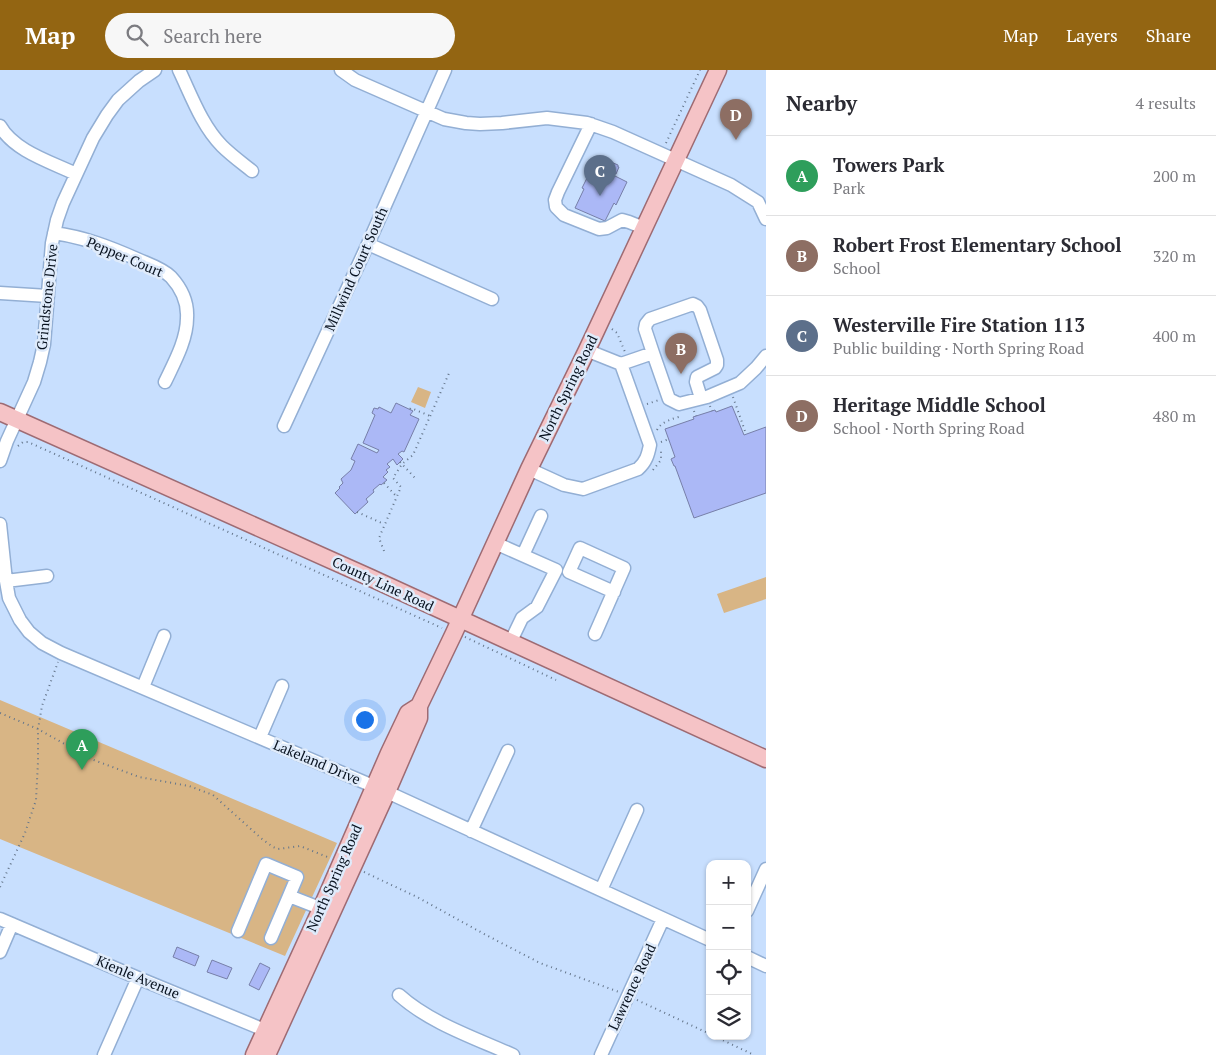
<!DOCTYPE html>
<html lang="en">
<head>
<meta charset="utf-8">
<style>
	body { margin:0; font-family:"PT Serif",serif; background:#f7f7f7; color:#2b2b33 }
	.controls { position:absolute; right:15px; bottom:15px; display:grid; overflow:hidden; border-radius:10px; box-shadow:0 1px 4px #0004 }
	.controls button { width:45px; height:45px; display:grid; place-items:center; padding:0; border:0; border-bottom:1px solid #e1e1e2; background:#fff; color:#2b2b33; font:25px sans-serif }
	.you { position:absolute; left:364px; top:649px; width:18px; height:18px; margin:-12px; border:4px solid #fff; border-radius:50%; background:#1a73e8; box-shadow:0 0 0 8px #1a73e833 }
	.badge { display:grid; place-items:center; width:32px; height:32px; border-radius:50%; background:#936512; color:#fff; font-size:16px; font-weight:700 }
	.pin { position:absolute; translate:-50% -41px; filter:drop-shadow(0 1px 2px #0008) }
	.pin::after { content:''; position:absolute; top:26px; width:18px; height:15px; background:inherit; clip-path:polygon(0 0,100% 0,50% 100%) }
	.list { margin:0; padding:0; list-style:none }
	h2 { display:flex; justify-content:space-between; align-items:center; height:65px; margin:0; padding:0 20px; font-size:21px }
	h2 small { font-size:16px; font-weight:400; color:#7c7c81 }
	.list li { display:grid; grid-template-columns:32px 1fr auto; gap:15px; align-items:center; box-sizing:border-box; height:80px; padding:0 20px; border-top:1px solid #e1e1e2 }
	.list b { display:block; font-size:19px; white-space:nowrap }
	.list p { margin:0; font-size:16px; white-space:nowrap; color:#7c7c81 }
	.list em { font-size:16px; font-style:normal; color:#7c7c81 }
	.icon { flex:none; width:28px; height:28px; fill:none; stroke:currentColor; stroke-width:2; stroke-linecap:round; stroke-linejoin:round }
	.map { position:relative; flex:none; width:766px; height:985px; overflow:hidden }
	header { display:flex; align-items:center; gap:30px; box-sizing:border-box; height:70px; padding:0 25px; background:#936512; color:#fff }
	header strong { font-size:24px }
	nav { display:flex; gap:28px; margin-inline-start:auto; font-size:18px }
	.search { width:350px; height:45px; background:#f7f7f7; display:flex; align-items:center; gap:12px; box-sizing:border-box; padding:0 18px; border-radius:28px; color:#7c7c81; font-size:19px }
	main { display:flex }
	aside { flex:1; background:#fff }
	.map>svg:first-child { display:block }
	.green { fill:#d8b585 }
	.building { fill:#abb8f6; stroke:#777fa8 }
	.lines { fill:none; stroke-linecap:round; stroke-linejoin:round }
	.minor-casing { stroke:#93afd4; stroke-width:15 }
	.major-casing { stroke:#9e6b73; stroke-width:19 }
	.path { stroke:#64758a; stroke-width:2; stroke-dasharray:1 4; stroke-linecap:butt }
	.minor { stroke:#fff; stroke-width:12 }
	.major { stroke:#f5c3c6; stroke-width:16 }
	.labels { text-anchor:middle; stroke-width:5; stroke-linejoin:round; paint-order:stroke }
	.street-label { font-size:14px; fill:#08121f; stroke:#dfebfb }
</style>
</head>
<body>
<header>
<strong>Map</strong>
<div class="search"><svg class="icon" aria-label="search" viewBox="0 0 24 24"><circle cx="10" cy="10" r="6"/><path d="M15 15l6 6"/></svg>Search here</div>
<nav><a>Map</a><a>Layers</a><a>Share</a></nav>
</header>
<main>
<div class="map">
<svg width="766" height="985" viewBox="0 0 766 985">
	<rect width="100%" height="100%" fill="#c8dffe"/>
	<!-- green -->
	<path class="green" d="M418,317L431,322L425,338L411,332Z
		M766,507V529L724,543L717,524Z
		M0,630L337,773L285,886L0,769Z"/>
	<!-- building -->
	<path class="building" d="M602,89L604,90V89L618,95V97H619L616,104L614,103L613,105L627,112L616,135L614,133L605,151L575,138L584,119L582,118L593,96L599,99L600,97L599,96Z
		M396,333L413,341L410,345L419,349L404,382L402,381L398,384L403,389L397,395L393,389L387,394L390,397L386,400L388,402L383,407L387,410L381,415L380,414L373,420L374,422L366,429L368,432L355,444L335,423L340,418L339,417L343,413L341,409L351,400L355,391L351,389L358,374L377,383L379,380L363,373L375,345L372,343L374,338L378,339L379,337L391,343Z
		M732,336L744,365L766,357V423L694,448L675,396H674L671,389L675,387L665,359L694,349L693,347L715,340L716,342Z
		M177,877L199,886L195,896L173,887Z
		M212,890L232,898L227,909L207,902Z
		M260,893L270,898L259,920L249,915Z"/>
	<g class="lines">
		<!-- minor casing -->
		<g class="minor-casing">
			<path id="minor" d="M179,0C191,25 202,56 222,76C231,85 242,93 252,101
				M341,0L355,10L444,49L466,53L480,54L502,53L547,48L587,53L613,62L731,115L758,132L766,149
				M591,54L558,122L555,130L556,137L564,145L599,159L607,158L622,150L629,152L644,158
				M0,56C14,81 51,92 76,104
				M54,163C84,167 110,177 137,189C148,194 162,198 171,207C182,219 188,232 187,248C187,270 174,293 165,312
				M368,174L492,229
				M0,223L48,226
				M653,283L645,259L646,254L650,249L693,234L697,236L700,240L717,290V295L715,298L697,307L696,312L701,328
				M621,294L653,283L669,329L679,334L707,327L740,313L756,298L766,286
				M284,356L368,174L445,0
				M0,391L7,371L34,312L40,292L44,274L52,173L57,150L63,133L93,68L107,45L118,30L139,11L155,0
				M529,399L564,415L583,419L638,399C646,392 648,385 650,375L621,294L596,284L587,280
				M0,454L6,511L9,528L20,550L29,562L42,573L61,583L387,722L710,870
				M495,473L556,500L537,537L522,548L510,573
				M523,485L541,446
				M6,511L47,506
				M595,564L624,498L580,478L569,502L614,522
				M143,617L164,566
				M260,667L282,616
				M471,761L508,681
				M601,820L637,740
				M747,841L766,799
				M0,849L138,908L272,963
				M238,861L266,794L297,807L289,826
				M271,868L289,826L330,842
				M0,882L12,854
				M747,887L766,896
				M399,925C430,953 475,968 513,985
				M104,985L138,908
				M601,985L663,849"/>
		</g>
		<!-- major casing -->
		<g class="major-casing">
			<path id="major" d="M0,342L371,508L766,689
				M254,985L321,839L389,683L408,643L419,636
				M267,985L387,722L419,648V636L454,563L529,399L587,280L718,0"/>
		</g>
		<!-- path -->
		<path class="path" d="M666,73L700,0
			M612,259L617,263L625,282
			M733,327L745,361
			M647,334L659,330
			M710,336L712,341
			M410,339L411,338L430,346
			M694,341L696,346
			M657,360C662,351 672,349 682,346
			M661,372L669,369
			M18,376L23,372H28L442,558
			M400,392L416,409
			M653,400L661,390V381
			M384,413L397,427
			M357,442L384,454
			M384,481L379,468L401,417L393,408L402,394L413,385L450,301
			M465,567L556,610
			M0,643L38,659L91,689L139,707L189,716L213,725L262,769L273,777L278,779L300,776L330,788
			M364,802L417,827L486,865L540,893L619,922
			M0,817L25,763L36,730L38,692V659L42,636L58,592
			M637,930L710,964
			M714,966L754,985"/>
		<!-- minor -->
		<use href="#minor" class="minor"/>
		<!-- major -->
		<use href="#major" class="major"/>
	</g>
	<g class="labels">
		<!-- street labels -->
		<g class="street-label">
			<text transform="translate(125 187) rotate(23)" y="5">Pepper Court</text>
			<text transform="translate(356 199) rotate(-66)" y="5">Millwind Court South</text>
			<text transform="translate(47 227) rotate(-84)" y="5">Grindstone Drive</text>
			<text transform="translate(568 318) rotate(-64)" y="5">North Spring Road</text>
			<text transform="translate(383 514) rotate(25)" y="5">County Line Road</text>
			<text transform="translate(317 692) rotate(23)" y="5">Lakeland Drive</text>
			<text transform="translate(334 808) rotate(-66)" y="5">North Spring Road</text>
			<text transform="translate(138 907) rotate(23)" y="5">Kienle Avenue</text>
			<text transform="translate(632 917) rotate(-65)" y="5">Lawrence Road</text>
		</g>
	</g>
</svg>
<div class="controls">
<button>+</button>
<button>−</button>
<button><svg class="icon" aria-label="locate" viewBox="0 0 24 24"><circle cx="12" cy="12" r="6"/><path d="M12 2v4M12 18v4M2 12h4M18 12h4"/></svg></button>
<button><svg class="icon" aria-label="layers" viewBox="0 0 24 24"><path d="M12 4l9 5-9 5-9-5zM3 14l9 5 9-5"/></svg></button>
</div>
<div class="you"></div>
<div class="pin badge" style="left:82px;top:700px;background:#2e9e5b">A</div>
<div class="pin badge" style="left:681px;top:304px;background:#8d6e63">B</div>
<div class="pin badge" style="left:600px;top:126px;background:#5c6f8a">C</div>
<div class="pin badge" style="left:736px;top:70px;background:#8d6e63">D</div>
</div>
<aside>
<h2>Nearby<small>4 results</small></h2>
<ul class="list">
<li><span class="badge" style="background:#2e9e5b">A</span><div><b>Towers Park</b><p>Park</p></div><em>200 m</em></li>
<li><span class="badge" style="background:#8d6e63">B</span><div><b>Robert Frost Elementary School</b><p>School</p></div><em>320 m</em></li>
<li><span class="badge" style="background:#5c6f8a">C</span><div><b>Westerville Fire Station 113</b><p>Public building · North Spring Road</p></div><em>400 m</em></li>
<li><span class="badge" style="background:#8d6e63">D</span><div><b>Heritage Middle School</b><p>School · North Spring Road</p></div><em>480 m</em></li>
</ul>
</aside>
</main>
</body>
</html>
